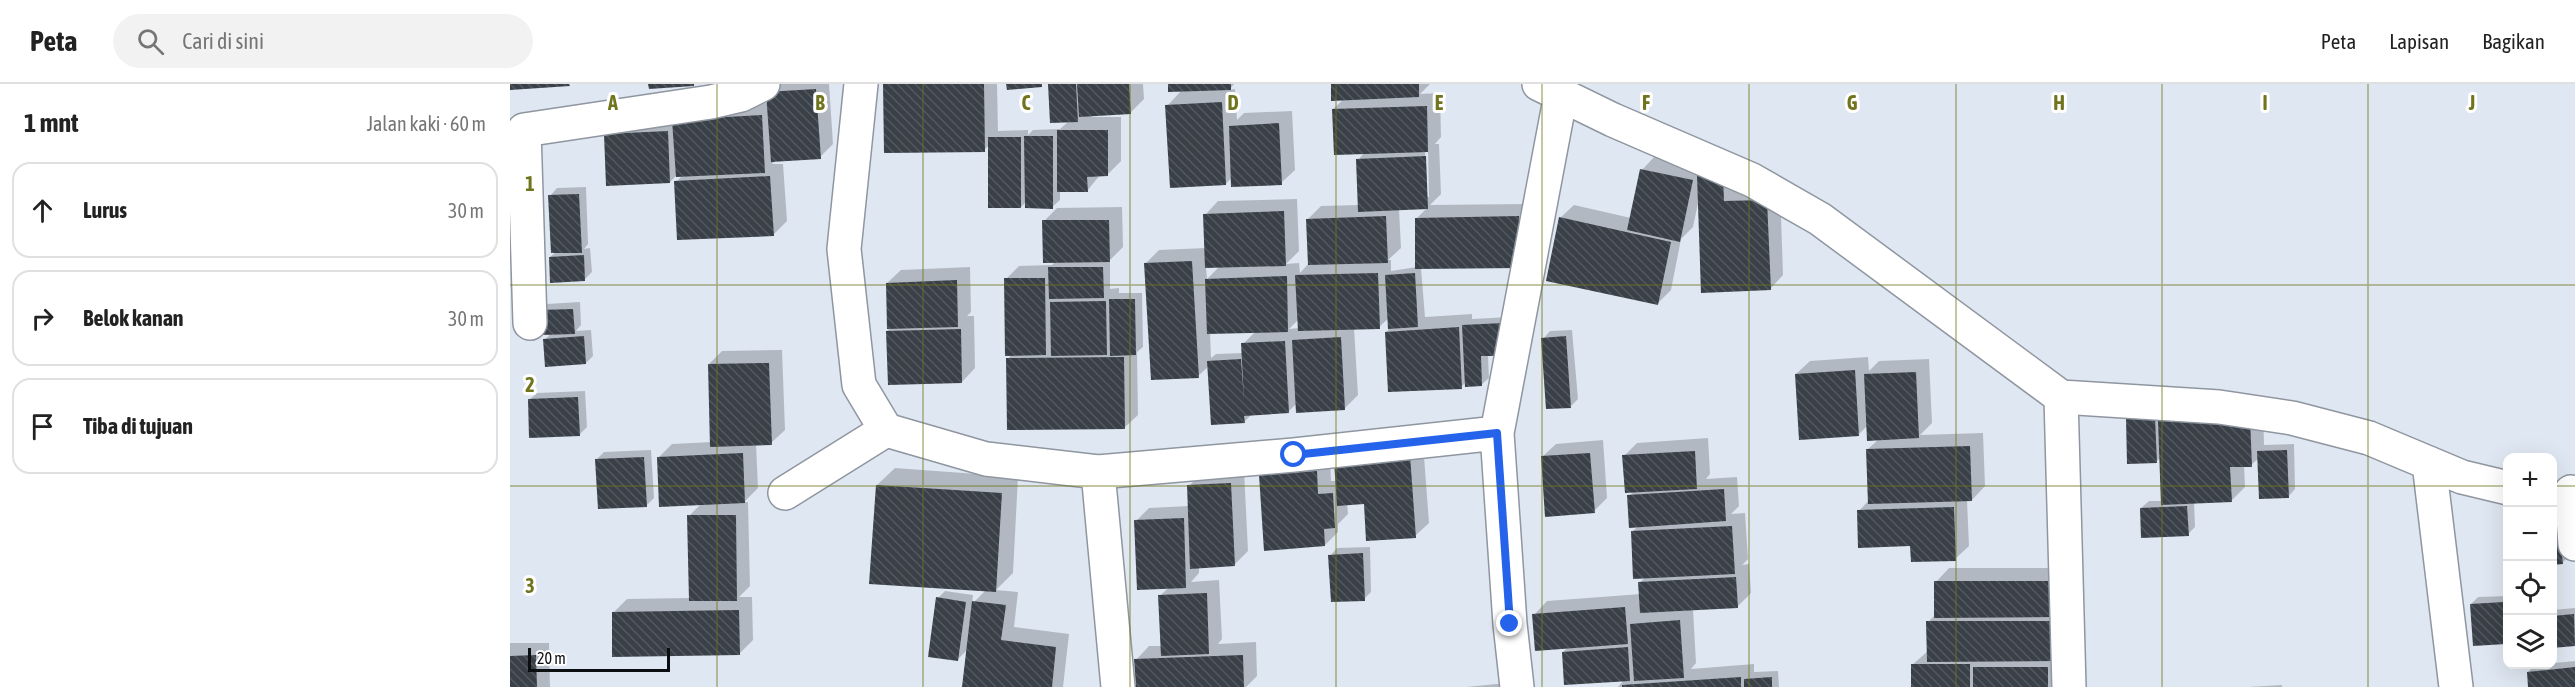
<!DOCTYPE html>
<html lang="id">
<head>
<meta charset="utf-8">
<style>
	body { margin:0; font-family:"Asap Condensed",sans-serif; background:#f2f2f2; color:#222 }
	.controls { position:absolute; right:18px; bottom:18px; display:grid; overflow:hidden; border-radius:12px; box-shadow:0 6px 24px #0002 }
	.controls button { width:54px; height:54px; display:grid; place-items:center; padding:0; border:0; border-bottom:2px solid #e0e0e0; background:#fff; color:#222; font:30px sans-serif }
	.scale { position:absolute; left:18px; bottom:15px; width:142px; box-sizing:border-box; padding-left:6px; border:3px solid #0c0f12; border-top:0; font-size:16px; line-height:21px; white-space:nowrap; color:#0c0f12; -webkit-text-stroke:4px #fff; paint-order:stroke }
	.stop { position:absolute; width:18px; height:18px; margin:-14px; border:4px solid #2563eb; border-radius:50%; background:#fff }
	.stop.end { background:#2563eb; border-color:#fff; box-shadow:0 2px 6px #0008 }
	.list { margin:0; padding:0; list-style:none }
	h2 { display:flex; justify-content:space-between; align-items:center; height:78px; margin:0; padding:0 24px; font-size:26px }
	h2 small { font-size:20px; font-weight:400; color:#767676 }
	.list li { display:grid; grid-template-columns:39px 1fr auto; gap:18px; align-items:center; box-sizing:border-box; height:96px; margin:0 12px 12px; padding:0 12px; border:2px solid #e0e0e0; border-radius:18px }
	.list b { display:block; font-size:22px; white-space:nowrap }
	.list em { font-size:20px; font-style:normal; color:#767676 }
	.icon { flex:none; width:33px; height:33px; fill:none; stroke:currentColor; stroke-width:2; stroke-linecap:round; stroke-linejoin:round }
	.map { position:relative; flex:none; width:2065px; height:603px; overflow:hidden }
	header { display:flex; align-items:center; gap:36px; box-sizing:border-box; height:84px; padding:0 30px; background:#fff; border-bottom:2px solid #e0e0e0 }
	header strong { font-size:28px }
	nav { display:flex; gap:33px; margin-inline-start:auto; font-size:21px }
	.search { width:420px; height:54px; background:#f2f2f2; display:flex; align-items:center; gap:15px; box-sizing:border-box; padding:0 21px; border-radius:33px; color:#767676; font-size:22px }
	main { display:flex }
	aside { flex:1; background:#fff }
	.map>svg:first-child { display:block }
	.shadow { fill:#0003; fill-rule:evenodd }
	.building { fill:url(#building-back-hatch) }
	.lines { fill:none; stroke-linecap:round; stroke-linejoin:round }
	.street-casing { stroke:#8f96a0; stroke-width:36 }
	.street { stroke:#fff; stroke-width:33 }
	.route { stroke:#2563eb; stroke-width:8 }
	.grid { fill:none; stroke:#70741c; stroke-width:1.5; stroke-opacity:0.55 }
	.grid-label { font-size:20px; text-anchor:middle; font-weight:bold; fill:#70741c; stroke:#fff; stroke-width:6; stroke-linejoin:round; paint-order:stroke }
</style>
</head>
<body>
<header>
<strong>Peta</strong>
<div class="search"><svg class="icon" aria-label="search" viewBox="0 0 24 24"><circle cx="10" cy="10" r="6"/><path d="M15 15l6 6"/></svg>Cari di sini</div>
<nav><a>Peta</a><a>Lapisan</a><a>Bagikan</a></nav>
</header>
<main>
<aside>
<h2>1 mnt<small>Jalan kaki · 60 m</small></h2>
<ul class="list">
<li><svg class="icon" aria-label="ahead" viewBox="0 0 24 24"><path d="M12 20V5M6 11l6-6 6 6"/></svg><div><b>Lurus</b></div><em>30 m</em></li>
<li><svg class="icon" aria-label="right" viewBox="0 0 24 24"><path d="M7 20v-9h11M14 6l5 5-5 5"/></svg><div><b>Belok kanan</b></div><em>30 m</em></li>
<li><svg class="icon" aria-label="arrive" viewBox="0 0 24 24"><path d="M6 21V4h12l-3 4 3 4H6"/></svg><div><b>Tiba di tujuan</b></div></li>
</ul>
</aside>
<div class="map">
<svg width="2065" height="603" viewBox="0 0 2065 603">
	<defs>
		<pattern id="building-back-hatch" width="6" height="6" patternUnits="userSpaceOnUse" patternTransform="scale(1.5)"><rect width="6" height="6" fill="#3a4048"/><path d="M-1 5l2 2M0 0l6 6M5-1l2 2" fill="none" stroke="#53585e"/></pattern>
	</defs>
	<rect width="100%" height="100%" fill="#dfe7f2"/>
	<!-- shadow -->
	<path class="shadow" d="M266,0H319L323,60L310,73L266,76L262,80H273L277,137L263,151L166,98L172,92H166L160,98L95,51L177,23L258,19Z
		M374,0H487L488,47L518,46V51L523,46L550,45L559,37L539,0H633L634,15L621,28L582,31V33H611V77L597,91H590L577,107L550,106V116L542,123L516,118L511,123L479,61L474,66Z
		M660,0H724L719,6L725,5L727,36L734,29L782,27L785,86L771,99L722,93L716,100L657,22L672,6Z
		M822,0H920L910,10L930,9L931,53L925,60H929L931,110L920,121L1022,120L1023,169L911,184L915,233L962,230V235L1000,233L978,271L979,294L971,301L957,297L951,303L876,248L879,245V234L869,243L844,244L848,311L834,325L787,319L778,328L741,331L734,338L699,282L688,292L635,180L649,166L696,164L695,131L708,117L787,115L789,167L776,180L789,179L790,189L799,179L798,135L811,122L849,121L848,76L854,69L823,25L834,15ZM915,65H918L919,113H916ZM917,124L906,135L907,183L881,187V176H878L891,164L889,125ZM710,182L697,195L696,183ZM789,235V244L779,245ZM746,247L733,260V269L706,270L701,274L700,248Z
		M1145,72L1270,103L1273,191L1260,205L1188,119L1183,143L1171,155L1161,206L1147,220L1050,134L1064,121L1121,134L1132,86Z
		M76,103L78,160L74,165L80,164L82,188L75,195L40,173L46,168L40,112L47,104Z
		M612,123L613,163L600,176V205L609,204V209H632L633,263L627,268L628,331L614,344L498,275L502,270L496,195L509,182L542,181L546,177L534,137L547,124Z
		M460,183L461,228L457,232H464L465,284L452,298L377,247L381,243L377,199L391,186Z
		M70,218L71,241L66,247L81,246L83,272L76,279L35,256L41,249L30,227L37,220Z
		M1062,246L1068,315L1061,322L1033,255L1040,247Z
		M272,266L275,346L261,359L246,360L248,404L234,418H238L240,502L229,513H242L243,556L229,570L103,529L117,515L180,514L179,432L191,420L149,373L162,360L202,358L199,280L212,267Z
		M1358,273L1359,287L1369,277L1419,275L1422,339L1410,351L1473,349L1475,402L1462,416H1457L1459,462L1445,475L1402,460L1349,427L1359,416L1358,365L1369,355L1358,341L1349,350L1286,290L1300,277Z
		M75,307L77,343L70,350L19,316L27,309Z
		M1753,321L1754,361L1784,360L1785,405L1778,413L1749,374L1741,381H1734L1735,403L1721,417L1684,418L1685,443L1678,450L1631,424L1639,417H1652L1651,373L1646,378L1617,334L1624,327Z
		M1198,354L1200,390L1196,395L1227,393L1229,422L1221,430L1235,429L1238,475L1232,481L1239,480L1241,509L1228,522L1183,525L1186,579L1181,585L1244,580V588L1268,587L1269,603H1108L1114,596L1053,568L1058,563L1024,531L1037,517L1131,510L1130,499L1135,493L1122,448L1129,441L1119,412L1124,407L1114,372L1127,359Z
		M1093,356L1097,414L1084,427L1032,373L1046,360Z
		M913,359L919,439L905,452L855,419L837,420L838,430L828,440V448L815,461L750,392L764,379L820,375L821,397H826Z
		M141,366L144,414L136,422L87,375L94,368Z
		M385,384L508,393L503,489L486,506L508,508L504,543L559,550L553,603H453L458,565L447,576L428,514L435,507L463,511L462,520L476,506L367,401Z
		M734,386L738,467L724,481L689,483V489L681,498L709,496L712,555L708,560L746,558L747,592L736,603H627L626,576L639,562H652L650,512L659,503L626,437L639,424L679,422V402L692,388Z
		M2057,448L2059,472L2052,479L2042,480V449Z
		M860,463L861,508L854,515L820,472L827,464Z
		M1439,484H1557L1551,603H1403L1402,581L1418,567V538L1426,530V498Z
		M1998,512V557L1996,558L1961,520L1968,513Z
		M2065,524V561L2042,563V526Z
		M0,559H39L40,603H0Z
		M2065,577V603H2020L2018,588L2025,581Z
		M1007,598L1008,603H956Z
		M1772,601V603H1738Z"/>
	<!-- building -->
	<path class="building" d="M0,0H59L60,2L0,6Z
		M138,0H184V2L139,5Z
		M373,0H474L475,68L374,69Z
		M496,0H532V3L497,6Z
		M538,0H566L568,38L540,39Z
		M567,0H619L621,30L569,33Z
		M658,0H721V6L658,8Z
		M821,0H909V13L821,17Z
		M306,5L311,75L261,78L256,8Z
		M712,18L716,101L660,104L655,21Z
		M917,22L918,68L824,71L822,25Z
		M252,31L255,89L166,93L162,36Z
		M769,39L772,101L721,103L719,42Z
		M547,46H598V92L577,93L578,108H547Z
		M158,47L160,99L96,102L94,50Z
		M514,52H543V125L515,124Z
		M478,53H511V124H478Z
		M916,72L918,125L848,128L846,75Z
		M1130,85L1183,96L1170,158L1117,146Z
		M1213,90L1214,117L1257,116L1261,206L1191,209L1187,91Z
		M260,92L264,152L167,156L164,97Z
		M69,110L72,169H41L38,111Z
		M774,127L776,182L695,184L693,130Z
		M876,132L878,179L798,181L796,135Z
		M1009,132L1010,184L905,185V134Z
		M1049,133L1161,158L1148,221L1036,197Z
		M532,136H599L600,178L533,179Z
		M74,171L75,197L40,199L39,173Z
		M682,177L689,294L641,296L634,179Z
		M538,183H593L594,214L539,215Z
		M868,189L870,245L788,247L785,191Z
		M905,189L908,243L878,245L875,191Z
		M777,192L778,248L697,250L695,195Z
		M494,194H535L536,271L495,272Z
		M447,196L448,243L377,245L376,199Z
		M599,215H625L626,271L600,272Z
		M596,217L597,271L541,272L540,218Z
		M63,225L65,250L30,251L28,226Z
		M993,239L994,272H971L972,302L955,303L952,241Z
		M949,243L952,305L878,308L875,248Z
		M451,245L452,299L378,301L376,247Z
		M74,252L76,280L35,283L33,255Z
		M1056,252L1061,324L1036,325L1031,254Z
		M831,253L835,326L786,329L782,256Z
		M775,257L779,329L734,332L735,339L701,341L697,277L731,275L734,316L731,259Z
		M614,273L615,345L497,346L496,274Z
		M259,279L262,361L200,363L198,280Z
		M1345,286L1349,352L1289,356L1285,290Z
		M1406,288L1409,354L1357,357L1354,290Z
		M68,313L70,352L19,354L18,315Z
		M1645,333L1647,379L1617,380L1616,334Z
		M1740,334L1742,383H1720L1722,418L1651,421L1648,337Z
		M1460,362L1462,417L1358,420L1356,365Z
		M1777,366L1779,414L1749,415L1747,367Z
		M1185,367L1187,405L1115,409L1112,371Z
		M233,369L235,419L149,423L147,373Z
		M1080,369L1085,429L1035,433L1031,372Z
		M900,371L906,454L856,457L854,420L827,422L824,377Z
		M134,373L137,423L88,425L85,375Z
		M807,387L808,410L823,409L825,444L814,445L815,462L754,467L749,391Z
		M721,399L725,482L680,485L677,401Z
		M366,401L492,409L486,508L359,500Z
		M1214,405L1216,437L1119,444L1117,411Z
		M1677,422L1679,452L1631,454L1630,424Z
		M1444,423L1446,477L1401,478L1400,462L1348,464L1347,426Z
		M177,431H226L227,517H179Z
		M674,434L676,504L627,506L624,436Z
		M1222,442L1225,490L1123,495L1121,447Z
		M2050,454L2053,480L2042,481V455Z
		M853,469L855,517L821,518L818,471Z
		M1226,493L1228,524L1130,529L1128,498Z
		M1424,497H1545V533L1424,534Z
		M697,509L699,570L651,572L648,511Z
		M426,513L456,518L448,577L418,573Z
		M462,517L496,521L491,556L546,563L542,603H452Z
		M1994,518L1996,560L1963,562L1960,520Z
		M1115,523L1118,560L1025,567L1022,530Z
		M229,526L230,571L102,573V528Z
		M2064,530L2065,562L2042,564V532Z
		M1170,536L1174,594L1124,597L1120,540Z
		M1416,537H1544L1545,577L1417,578Z
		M1118,563L1120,597L1054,601L1052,568Z
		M26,571L27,603H0V572Z
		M733,571L734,603H626L624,575Z
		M1401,580H1460V603H1401Z
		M1463,583H1538V603H1463Z
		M2065,583V603H2018L2017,588Z
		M1231,593V603H1112V601Z
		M1262,593V603H1234V595Z"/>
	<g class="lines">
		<!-- street casing -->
		<g class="street-casing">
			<path id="street" d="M351,0L334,165L349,301L376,346L476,375L588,388L784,371L987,349
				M1029,0L1103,36L1242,96L1310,135L1551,313L1709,323L1782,334L1859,354L1952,393L1998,404
				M20,239L14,46L201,18L231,11L253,0
				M1551,313L1559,603
				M1919,379L1946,603
				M588,388L608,603
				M2061,408L2065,460
				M275,409L376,346
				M1007,603L1000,540L987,349L1051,10"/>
		</g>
		<!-- street -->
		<use href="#street" class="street"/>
	</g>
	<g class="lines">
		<!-- route -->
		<path class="route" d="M784,371L987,349L1000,540"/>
	</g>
	<!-- grid -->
	<path class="grid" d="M207,0V603M413,0V603M620,0V603M826,0V603M1032,0V603M1239,0V603M1446,0V603M1652,0V603M1858,0V603M0,201H2065M0,402H1998M2042,402H2065"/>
	<g class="grid-label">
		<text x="103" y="26">A</text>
		<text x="310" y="26">B</text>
		<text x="516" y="26">C</text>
		<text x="723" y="26">D</text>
		<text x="929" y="26">E</text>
		<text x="1136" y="26">F</text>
		<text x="1342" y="26">G</text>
		<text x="1549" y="26">H</text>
		<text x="1755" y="26">I</text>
		<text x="1962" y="26">J</text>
		<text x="20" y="107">1</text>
		<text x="20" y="308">2</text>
		<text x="20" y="509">3</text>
	</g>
</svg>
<div class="controls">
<button>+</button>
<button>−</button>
<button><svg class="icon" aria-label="locate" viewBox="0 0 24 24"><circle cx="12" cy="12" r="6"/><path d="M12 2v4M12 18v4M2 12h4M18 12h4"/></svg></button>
<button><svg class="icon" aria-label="layers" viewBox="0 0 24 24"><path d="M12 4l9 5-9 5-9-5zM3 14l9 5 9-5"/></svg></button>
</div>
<div class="scale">20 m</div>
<div class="stop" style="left:784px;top:371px"></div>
<div class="stop end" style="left:1000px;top:540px"></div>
</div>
</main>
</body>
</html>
